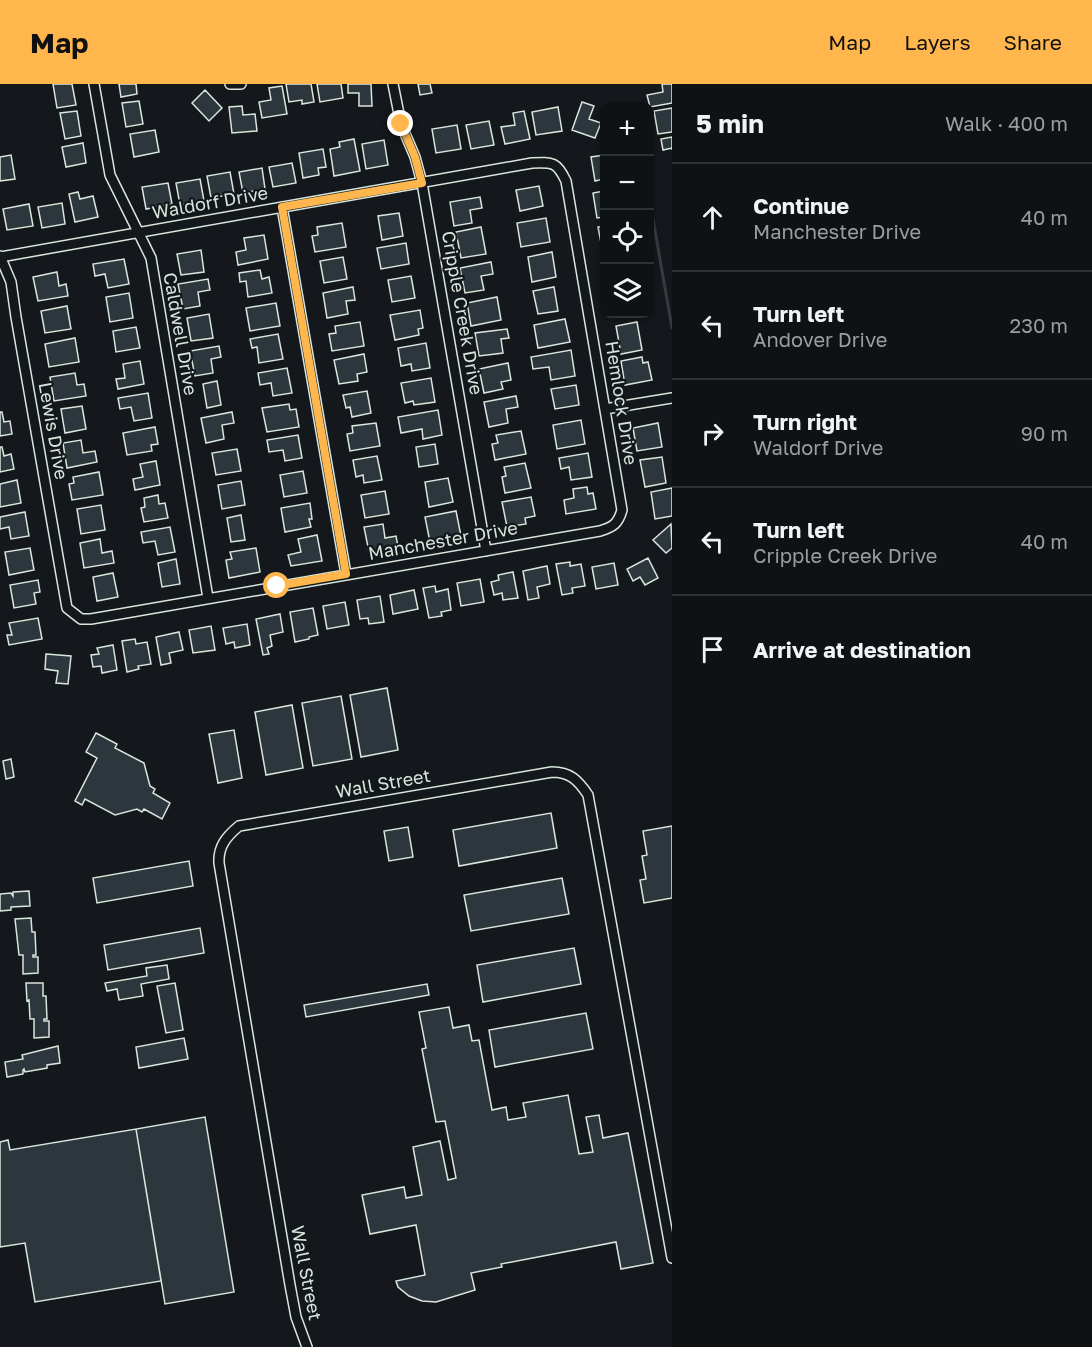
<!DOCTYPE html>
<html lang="en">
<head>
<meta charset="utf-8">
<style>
	body { margin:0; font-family:"Golos Text",sans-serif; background:#1d2022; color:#f1f3f6 }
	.controls { position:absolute; right:18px; top:18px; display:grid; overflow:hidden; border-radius:12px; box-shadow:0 2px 4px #0004 }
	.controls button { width:54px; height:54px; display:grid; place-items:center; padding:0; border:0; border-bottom:2px solid #2f3234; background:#0f1215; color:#f1f3f6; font:30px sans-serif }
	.stop { position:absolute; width:18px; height:18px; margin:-14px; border:4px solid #ffb74d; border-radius:50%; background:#fff }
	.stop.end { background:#ffb74d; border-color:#fff; box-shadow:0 2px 6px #0008 }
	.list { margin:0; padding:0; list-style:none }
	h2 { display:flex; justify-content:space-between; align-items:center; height:78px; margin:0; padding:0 24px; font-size:26px }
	h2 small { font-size:20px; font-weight:400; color:#9b9ea0 }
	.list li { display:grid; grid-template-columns:39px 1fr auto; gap:18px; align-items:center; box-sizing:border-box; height:108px; padding:0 24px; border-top:2px solid #2f3234 }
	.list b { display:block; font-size:22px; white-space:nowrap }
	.list p { margin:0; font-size:20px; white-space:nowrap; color:#9b9ea0 }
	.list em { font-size:20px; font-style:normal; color:#9b9ea0 }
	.icon { flex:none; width:33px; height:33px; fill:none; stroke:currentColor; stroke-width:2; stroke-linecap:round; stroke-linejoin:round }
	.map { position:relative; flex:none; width:672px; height:1263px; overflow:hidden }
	header { display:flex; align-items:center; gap:36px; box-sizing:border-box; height:84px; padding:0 30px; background:#ffb74d; color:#111 }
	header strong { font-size:28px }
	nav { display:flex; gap:33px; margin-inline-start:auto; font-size:21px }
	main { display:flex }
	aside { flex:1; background:#0f1215 }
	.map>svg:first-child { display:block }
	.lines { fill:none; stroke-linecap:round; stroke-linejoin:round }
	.stream { stroke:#363b3e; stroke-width:3 }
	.building { fill:#2c363c; stroke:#d8e6dc; stroke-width:1.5 }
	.street-casing { stroke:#d8e6dc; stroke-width:12 }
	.street { stroke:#14181c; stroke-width:9 }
	.route { stroke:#ffb74d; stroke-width:8 }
	.labels { text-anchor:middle; stroke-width:4.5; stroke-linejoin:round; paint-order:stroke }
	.street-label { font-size:18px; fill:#d8e6dc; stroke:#14181c }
</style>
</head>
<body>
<header>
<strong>Map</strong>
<nav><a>Map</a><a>Layers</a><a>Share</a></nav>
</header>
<main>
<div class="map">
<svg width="672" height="1263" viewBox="0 0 672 1263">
	<rect width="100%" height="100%" fill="#14181c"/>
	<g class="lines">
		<!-- stream -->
		<path class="stream" d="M650,118L672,244"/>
	</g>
	<!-- building -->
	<path class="building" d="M53,0H72L76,21L57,24Z
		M119,0H136L137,10L121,13Z
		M286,0H311L314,18L302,20V16L289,18Z
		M317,0H341L343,14L320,18Z
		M348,0H371L372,22H359V9H348Z
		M418,0H430L432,9L420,11Z
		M662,0H672V19L650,23L647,11L663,8Z
		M282,2L287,30L262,34L259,18L271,16L269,4Z
		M205,6L222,24L209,37L192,19Z
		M139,17L143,40L126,43L122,19Z
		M582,18L594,22L589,35L601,39L595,54L572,46Z
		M242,22L243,31L255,30L257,47L232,49L229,23Z
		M558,23L562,47L536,51L532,28Z
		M672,24V48L658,50L654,27Z
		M77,27L81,52L65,55L60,29Z
		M524,27L530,55L505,60L501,43L515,41L513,29Z
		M489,37L494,61L471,65L466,41Z
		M457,41L461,65L436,69L432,45Z
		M155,46L159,68L134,73L130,50Z
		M672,53V66V64L663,66L661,55Z
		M354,55L360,87L334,92L330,65L340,63L339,58Z
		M384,56L388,81L366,85L362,60Z
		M83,59L86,79L66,83L62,63Z
		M323,65L326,83L318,84L319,91L303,94L299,69Z
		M11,71L15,95L0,97V73Z
		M604,71V95L595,97L591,73Z
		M292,79L296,99L273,103L269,83Z
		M262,84L265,105L243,109L239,88Z
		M230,88L234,110L211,114L207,92Z
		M200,95L204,117L180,121L176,99Z
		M168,99L172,120L146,125L142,103Z
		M539,102L543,122L520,127L516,106Z
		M604,107V133L597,134L593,109Z
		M78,108L80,115L93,112L98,133L75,138L69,110Z
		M480,113L482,124L470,126L472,139L454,142L450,118Z
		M62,119L65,140L42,144L38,123Z
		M29,120L33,142L7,146L3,125Z
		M399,129L403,152L382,156L378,132Z
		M546,134L550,158L521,163L517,139Z
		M342,139L346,163L315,168L312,152L318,151L317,143Z
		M604,142V164H602L598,143Z
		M481,143L486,170L461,174L456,148Z
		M264,151L268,175L238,181L236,168L246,166L244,154Z
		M406,159L409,180L381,185L377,164Z
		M201,166L204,188L181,191L177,170Z
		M552,168L556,193L532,198L528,173Z
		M343,173L347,195L324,199L320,177Z
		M124,175L129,200L108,204L105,190L95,192L93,180Z
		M491,178L493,190L481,192L484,206L465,209L460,184Z
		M260,186L262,195L269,193L272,209L248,213L246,197L240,198L239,189Z
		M57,188L59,202L66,200L68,212L38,217L33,193Z
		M411,192L415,214L392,218L388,196Z
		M208,195L210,206L198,208L200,222L183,225L178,200Z
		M353,203L355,216L346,217L348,230L327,234L323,209Z
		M554,203L558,227L538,230L533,207Z
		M129,209L133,234L110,238L106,213Z
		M497,213L501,236L471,242L467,219Z
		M276,219L280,242L250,247L246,224Z
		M67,222L71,245L45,249L41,227Z
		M420,226L423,244L418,245L419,251L395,256L390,231Z
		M209,230L213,254L191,257L187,234Z
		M565,235L570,258L538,264L534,241Z
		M360,238L364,262L332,267L329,250L336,249L335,242Z
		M637,238L642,266L621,270L616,242Z
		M136,243L140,264L116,268L113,247Z
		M507,245L509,254L501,255L503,269L479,272L475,249Z
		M278,250L283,275L259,279L257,263L252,264L250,255Z
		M75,254L79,278L49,283L45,260Z
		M426,259L430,284L412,287L411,280L401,282L398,264Z
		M219,262L221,273L211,275L213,289L195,292L190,267Z
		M571,266L575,292L551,296L549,283L533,285L531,273Z
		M364,270L367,288L357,290L358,297L339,300L334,276Z
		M642,273L643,279L648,278L652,296L625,301L621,277Z
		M140,277L144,300L118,305L116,295L125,294L123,280Z
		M508,279L511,296L501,298L503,305L484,309L479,285Z
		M287,284L292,309L273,312L271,299L260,301L258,289Z
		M75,289L77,301L84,300L86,312L54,317L50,293Z
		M431,294L435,318L414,321L413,317L405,319L401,299Z
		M217,297L221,321L207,324L203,300Z
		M576,301L579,321L555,325L551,305Z
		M367,307L371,329L352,333L350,323L346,324L343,311Z
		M148,309L152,334L134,337L131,323L120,325L118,314Z
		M516,312L518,323L506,325L508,339L489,343L484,318Z
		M289,320L290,326L296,325L299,343L267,348L262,324Z
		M82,322L86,345L65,349L61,325Z
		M438,326L442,351L423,355L422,345L401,349L398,333Z
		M0,328H2L4,338L10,337L12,350L0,352Z
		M232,328L234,339L222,341L224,355L206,359L201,334Z
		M581,336L585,360L557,365L553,341Z
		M376,339L380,362L350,367L347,350L353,349L352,342Z
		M658,339L662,363L637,367L633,344Z
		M155,343L158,360L151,361L152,367L127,371L123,349Z
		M521,347L526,370L495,376L492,360L498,359L496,351Z
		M298,351L302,374L285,377L283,366L269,368L267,356Z
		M81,356L83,369L95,367L97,378L67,384L63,359Z
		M435,360L438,380L419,383L416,363Z
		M0,363H2L4,372L11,370L14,385L0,388Z
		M237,365L241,387L216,391L212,369Z
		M588,369L592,393L571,396L569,383L561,385L559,374Z
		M377,372L382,396L364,399L363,391L356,393L353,376Z
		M662,373L666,399L645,403L640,376Z
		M156,377L160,401L135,406L133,395L143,393L140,380Z
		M525,379L531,404L505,409L502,393L506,392L504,383Z
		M303,387L307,409L284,413L280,391Z
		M99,388L103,411L72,416L69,400L74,399L73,393Z
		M448,394L453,418L429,423L425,398Z
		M17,396L21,419L0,423V400Z
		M241,397L245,421L222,425L218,401Z
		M587,403L588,410L593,409L596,425L566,430L564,416L574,414L573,405Z
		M672,404V432L655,435L651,408Z
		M385,407L389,430L365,434L361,411Z
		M158,411L159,420L165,419L168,434L144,438L141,424L145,423L144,414Z
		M531,413L535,432L525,434L526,440L507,443L502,418Z
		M310,419L312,435H309L311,443L285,448L281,424Z
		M101,421L105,446L81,450L77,425Z
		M456,427L461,452L430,458L425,433Z
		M25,428L29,452L11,455L9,443L0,445V433Z
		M241,431L245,456L231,458L227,434Z
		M383,440L385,454L396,452L398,463L369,468L364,443Z
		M671,440L672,464L666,469L653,456Z
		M170,443L175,468L158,471L155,457L143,459L141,448Z
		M317,451L322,477L291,482L288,471L301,468L298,455Z
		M100,455L102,469L112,467L114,479L84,484L80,459Z
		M30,464L34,486L9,491L5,468Z
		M256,464L260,488L229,494L226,476L232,475L230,468Z
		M648,474L658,494L645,501L640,493L633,497L627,485Z
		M176,475L180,500L162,503L158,479Z
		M570,478V482L581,480L585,502L572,504L573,509L562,511L556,480Z
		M614,479L618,501L596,505L592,483Z
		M547,482L550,500L537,503L539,514L528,516L523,487Z
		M513,488L518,514L503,516L502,509L494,511L491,498L499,496L498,491Z
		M113,489L118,513L97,517L93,493Z
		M480,495L484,518L461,522L457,499Z
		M38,496L40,508L34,509L36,520L14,524L10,501Z
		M435,502L436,508L448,505L451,526L441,528L442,532L429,534L423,504Z
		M414,506L418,525L393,530L390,511Z
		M380,512L384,538L369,540L368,534L360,535L357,516Z
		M345,518L349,541L327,545L323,522Z
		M313,524L318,551L309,553V555L295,558L290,528Z
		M280,530L283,548L270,551L272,562L267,564L269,570L263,571L256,535Z
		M38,534L42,555L9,561L7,551H12L9,539Z
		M247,540L250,561L235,564L234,558L226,560L223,544Z
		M211,542L215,566L193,569L189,546Z
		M179,548L183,566L169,569L171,579L161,581L156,553Z
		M135,555L136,560L147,558L151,580L138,582L139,585L127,588L122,557Z
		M113,561L117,586L102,589L101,582L93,583L91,571L99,570L97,564Z
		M46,570L71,572L68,600L56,599L58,587L45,585Z
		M387,604L398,666L361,673L350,611Z
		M341,612L352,675L313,682L302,619Z
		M292,621L303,684L266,691L255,628Z
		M234,646L242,694L218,699L209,650Z
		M96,649L117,660L115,664L144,679L150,702L155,705L153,709L170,719L162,735L144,725L142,728L137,725L115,731L85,715L82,721L75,717L97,674L86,668Z
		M11,675L14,693L6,695L3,677Z
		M551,729L557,764L459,782L453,746Z
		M672,742V814L644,819L640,796L646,795L642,772L647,771L643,747Z
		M408,743L413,773L389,777L384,747Z
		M189,777L193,802L97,819L93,794Z
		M562,794L569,830L471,847L464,811Z
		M29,807L30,822L11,823V826L0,827V810L11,809L13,812V808Z
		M31,834L32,848H35L36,871H33V873H38V889L23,890V871H19L15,835Z
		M200,844L204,869L108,886L104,861Z
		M574,864L581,900L483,918L477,881Z
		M167,881L169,895L141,900L143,912L119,916L117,905L107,907L105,899L147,892L146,884Z
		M26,899H43V912H46L47,935H44V937H49V953L34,954V935H30L29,916L27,917Z
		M175,899L183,946L166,949L157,902Z
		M427,900L429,911L306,933L304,921Z
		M449,923L453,944L469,941L472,957L479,956L492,1026L506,1023L508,1036L526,1033L523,1019L568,1011L579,1070L593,1068L586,1033L599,1031L603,1054L628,1049L653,1179L621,1185L616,1158L501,1180L502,1183L471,1189L475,1206L436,1218L422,1217L409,1212L398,1203L396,1197L425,1191L416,1141L370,1150L362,1111L404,1103L406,1114L422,1111L413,1063L440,1057L448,1096L456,1094L445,1037L436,1038L422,965L426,964L419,928Z
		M586,929L593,965L495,983L489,946Z
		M184,954L188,975L139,984L136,963Z
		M58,962L60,979L47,981V984L25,988L24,985L23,986V990L7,993L5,978L23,975L22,971Z
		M205,1033L234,1208L165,1220L136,1045Z
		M136,1045L161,1197L35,1218L25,1159L0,1163V1058L8,1056L10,1066Z"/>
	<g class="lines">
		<!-- street casing -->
		<g class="street-casing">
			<path id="street" d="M94,0L110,91L151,174L208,514
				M230,0H241
				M393,0L401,40L415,73L422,99L486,467
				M282,123L346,490
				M0,172L11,198L16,233L67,524L81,535H91L600,447C613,443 618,440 622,426L566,97C557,78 553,78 532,79L0,173
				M605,325L672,314
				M307,1263L296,1233L290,1201L219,779C218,762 227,752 239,742L552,688C570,688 578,696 588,711L672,1174"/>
		</g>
		<!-- street -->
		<use href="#street" class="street"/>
	</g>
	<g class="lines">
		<!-- route -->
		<path class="route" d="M277,502L346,490L282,123L422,99L415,73L401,40"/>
	</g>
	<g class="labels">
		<!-- street labels -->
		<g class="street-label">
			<text transform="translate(210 119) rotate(-10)" y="6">Waldorf Drive</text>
			<text transform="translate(462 229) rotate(80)" y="6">Cripple Creek Drive</text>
			<text transform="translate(180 250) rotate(80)" y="6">Caldwell Drive</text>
			<text transform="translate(621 319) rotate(81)" y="6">Hemlock Drive</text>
			<text transform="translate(53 347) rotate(80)" y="6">Lewis Drive</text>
			<text transform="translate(443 457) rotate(-10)" y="6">Manchester Drive</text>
			<text transform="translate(383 700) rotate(-10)" y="6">Wall Street</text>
			<text transform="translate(306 1189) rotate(79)" y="6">Wall Street</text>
		</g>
	</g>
</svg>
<div class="controls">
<button>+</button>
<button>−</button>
<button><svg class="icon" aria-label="locate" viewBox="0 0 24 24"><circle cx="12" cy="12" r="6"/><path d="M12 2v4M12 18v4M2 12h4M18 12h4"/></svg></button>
<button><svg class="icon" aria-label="layers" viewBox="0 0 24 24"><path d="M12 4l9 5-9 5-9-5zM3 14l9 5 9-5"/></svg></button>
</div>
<div class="stop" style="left:277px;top:502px"></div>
<div class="stop end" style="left:401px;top:40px"></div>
</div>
<aside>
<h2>5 min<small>Walk · 400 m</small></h2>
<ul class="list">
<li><svg class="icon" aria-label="ahead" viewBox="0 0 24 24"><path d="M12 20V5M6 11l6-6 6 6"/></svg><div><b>Continue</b><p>Manchester Drive</p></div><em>40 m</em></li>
<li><svg class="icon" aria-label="left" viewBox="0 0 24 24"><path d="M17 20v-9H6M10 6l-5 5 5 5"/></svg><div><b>Turn left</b><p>Andover Drive</p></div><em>230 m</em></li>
<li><svg class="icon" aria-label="right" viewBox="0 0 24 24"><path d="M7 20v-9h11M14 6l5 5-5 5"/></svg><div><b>Turn right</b><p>Waldorf Drive</p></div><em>90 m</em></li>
<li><svg class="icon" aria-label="left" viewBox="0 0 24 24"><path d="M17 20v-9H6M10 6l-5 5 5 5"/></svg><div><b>Turn left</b><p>Cripple Creek Drive</p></div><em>40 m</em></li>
<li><svg class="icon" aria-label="arrive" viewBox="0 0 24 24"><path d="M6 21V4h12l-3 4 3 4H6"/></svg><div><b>Arrive at destination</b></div></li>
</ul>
</aside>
</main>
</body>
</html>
